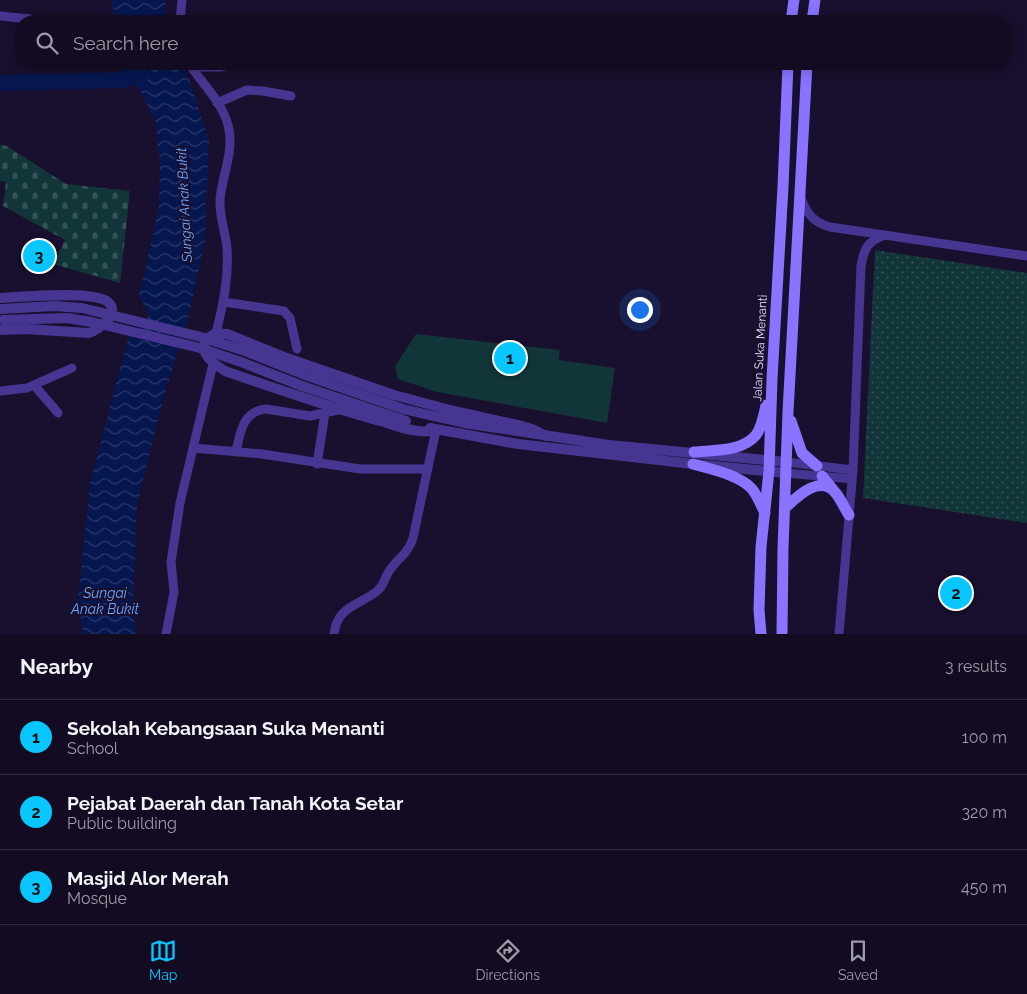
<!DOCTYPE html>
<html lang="en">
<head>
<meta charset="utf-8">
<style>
	body { margin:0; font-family:Raleway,sans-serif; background:#1c142a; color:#f1f3f6 }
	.you { position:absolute; left:639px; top:309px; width:18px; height:18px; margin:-12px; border:4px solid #fff; border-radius:50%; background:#1a73e8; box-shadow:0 0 0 8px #1a73e833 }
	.badge { display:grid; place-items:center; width:32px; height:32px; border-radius:50%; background:#08c6ff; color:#111; font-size:16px; font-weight:700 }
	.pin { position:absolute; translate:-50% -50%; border:2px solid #fff; box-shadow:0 1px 5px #0006 }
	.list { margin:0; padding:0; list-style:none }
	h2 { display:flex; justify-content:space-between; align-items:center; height:65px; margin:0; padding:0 20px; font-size:21px }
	h2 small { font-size:16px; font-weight:400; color:#9d9ba5 }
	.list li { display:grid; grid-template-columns:32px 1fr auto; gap:15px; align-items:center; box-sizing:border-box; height:75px; padding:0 20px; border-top:1px solid #322b40 }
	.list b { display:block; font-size:19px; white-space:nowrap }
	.list p { margin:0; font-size:16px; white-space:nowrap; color:#9d9ba5 }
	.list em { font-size:16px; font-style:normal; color:#9d9ba5 }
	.icon { flex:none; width:28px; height:28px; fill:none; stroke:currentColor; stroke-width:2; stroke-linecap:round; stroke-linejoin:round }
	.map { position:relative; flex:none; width:1027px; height:634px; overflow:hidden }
	.search { position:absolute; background:#130b22; box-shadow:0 2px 12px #0003; left:15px; right:15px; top:15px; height:55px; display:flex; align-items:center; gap:12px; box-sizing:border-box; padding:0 18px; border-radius:20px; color:#9d9ba5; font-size:19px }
	.sheet { height:290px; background:#130b22 }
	nav { display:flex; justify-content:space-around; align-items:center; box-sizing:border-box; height:70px; border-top:1px solid #322b40; background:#130b22; font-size:14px; color:#9d9ba5 }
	nav a { display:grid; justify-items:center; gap:2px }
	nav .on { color:#08c6ff }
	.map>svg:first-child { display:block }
	.grass { fill:url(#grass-dots) }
	.cemetery { fill:url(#cemetery-stones) }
	.pitch { fill:#123539 }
	.water { fill:url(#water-waves) }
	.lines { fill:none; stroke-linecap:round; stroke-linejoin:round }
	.river { stroke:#061750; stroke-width:16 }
	.minor { stroke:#463691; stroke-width:9 }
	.tertiary { stroke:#463691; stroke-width:10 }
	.secondary { stroke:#8973ff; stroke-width:11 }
	.tertiary-bridge { stroke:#463691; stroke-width:10 }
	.labels { text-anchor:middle; stroke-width:4; stroke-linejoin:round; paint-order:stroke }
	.street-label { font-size:12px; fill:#e5dcff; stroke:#190f2e }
	.water-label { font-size:14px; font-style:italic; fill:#6aa7ff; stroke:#190f2e }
</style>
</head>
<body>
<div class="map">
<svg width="1027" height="634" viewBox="0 0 1027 634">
	<defs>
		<pattern id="grass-dots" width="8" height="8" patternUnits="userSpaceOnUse" patternTransform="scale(1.25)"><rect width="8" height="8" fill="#123539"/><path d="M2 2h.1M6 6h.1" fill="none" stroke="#345257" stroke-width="1.8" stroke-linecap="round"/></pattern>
		<pattern id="cemetery-stones" width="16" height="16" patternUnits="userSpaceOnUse" patternTransform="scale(1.25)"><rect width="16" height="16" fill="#123539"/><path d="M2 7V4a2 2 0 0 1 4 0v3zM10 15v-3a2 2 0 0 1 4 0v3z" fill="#345257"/></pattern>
		<pattern id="water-waves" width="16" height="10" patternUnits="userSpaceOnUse" patternTransform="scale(1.25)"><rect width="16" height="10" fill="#061750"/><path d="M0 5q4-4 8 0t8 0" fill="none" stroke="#2a386a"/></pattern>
	</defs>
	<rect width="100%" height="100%" fill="#190f2e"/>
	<!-- grass -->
	<path class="grass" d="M875,250L1027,273V523L863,498Z"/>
	<!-- cemetery -->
	<path class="cemetery" d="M0,145L7,146L66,184L130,191L120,283L53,264L65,240L3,206L6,182L0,181Z"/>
	<!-- pitch -->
	<path class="pitch" d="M416,334L560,350L559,360L615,368L607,423L437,392L398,379L395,366Z"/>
	<!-- water -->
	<path class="water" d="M112,0H165L167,21H114Z
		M122,64H184L209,140L205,240L189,315L162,403L137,503L133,606L136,634H83L78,601L90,484L131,327L141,326L149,315L139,297L159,207L160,162L155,120L136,83L122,80L124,71Z"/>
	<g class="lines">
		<!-- river -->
		<path class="river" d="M0,83L122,80L142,74"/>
		<!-- minor -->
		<path class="minor" d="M0,16L30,19L37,21
			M180,21L182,0
			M189,64C202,83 222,102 228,125C235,150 222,175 220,200C219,217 226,233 227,249C229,278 223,305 216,333
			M191,67H221L231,64
			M217,103L247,90L263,91L291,96
			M801,198C807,214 813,222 830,227L1027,256
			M224,302L284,311L290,318L297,349
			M34,385L58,413
			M0,391L27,388L72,368
			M193,448L262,454L360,469H428
			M236,452C240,432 243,411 266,409L310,416L338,410
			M786,462L853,470
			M317,464L325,413
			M786,473L852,479
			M166,634L174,592L171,562L180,503L213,364
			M334,634C337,607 357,606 376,592C383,587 384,580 388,573C396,559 408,555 413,538L436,430
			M839,634L853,470L861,266C864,248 868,241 885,235"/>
		<!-- tertiary -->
		<path class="tertiary" d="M0,298C20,297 94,290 108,302C121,313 99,330 89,333L26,329L0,330
			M308,376L403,409L464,423L609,445L786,462
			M302,386L406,421
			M430,428L518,444L693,464L786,473
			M436,430C418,435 398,426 380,421C328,407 277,389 225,371C210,362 191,346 216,333L227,334L284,357L394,395L454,411L522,426L532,429L546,436"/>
		<!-- secondary -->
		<path class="secondary" d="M791,21L794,0
			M812,21L815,0
			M791,421L802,453L817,466
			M694,452C714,450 742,452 756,435C762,427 764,414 766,405
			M693,464C710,469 740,475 752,489C757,495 761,505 765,513
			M822,476L834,491
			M785,508C796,498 818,475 834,491C840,497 844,508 849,515
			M761,634L759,610L761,547L769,471L772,379L783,187L788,64
			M782,634L783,549L788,412L807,64"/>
		<!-- tertiary-bridge -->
		<path class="tertiary-bridge" d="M1,309L54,306L82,308L201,337L245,351L308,376
			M3,320L67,318L92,322L200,348L241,362L302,386"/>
	</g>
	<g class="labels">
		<!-- street labels -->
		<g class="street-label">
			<text transform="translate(760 348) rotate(-87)" y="4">Jalan Suka Menanti</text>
		</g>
		<!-- water labels -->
		<g class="water-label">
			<text transform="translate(184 205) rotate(-93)" y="5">Sungai Anak Bukit</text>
			<text x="105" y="598">Sungai<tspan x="105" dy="16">Anak Bukit</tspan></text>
		</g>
	</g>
</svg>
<div class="you"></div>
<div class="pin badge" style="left:510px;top:358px">1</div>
<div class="pin badge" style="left:956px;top:593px">2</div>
<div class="pin badge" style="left:39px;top:256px">3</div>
<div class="search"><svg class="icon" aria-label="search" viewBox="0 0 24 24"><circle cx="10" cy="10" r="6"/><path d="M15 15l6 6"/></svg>Search here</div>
</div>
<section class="sheet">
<h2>Nearby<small>3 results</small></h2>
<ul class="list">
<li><span class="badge">1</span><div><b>Sekolah Kebangsaan Suka Menanti</b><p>School</p></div><em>100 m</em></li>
<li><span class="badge">2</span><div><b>Pejabat Daerah dan Tanah Kota Setar</b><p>Public building</p></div><em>320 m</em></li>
<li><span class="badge">3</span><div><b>Masjid Alor Merah</b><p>Mosque</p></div><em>450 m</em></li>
</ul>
</section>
<nav>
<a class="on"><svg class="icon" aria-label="map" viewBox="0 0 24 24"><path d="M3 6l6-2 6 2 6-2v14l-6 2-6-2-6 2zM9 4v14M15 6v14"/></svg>Map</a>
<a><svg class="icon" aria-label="directions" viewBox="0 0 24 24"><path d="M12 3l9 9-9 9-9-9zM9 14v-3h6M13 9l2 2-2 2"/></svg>Directions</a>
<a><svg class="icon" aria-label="saved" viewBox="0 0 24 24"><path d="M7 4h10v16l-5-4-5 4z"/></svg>Saved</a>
</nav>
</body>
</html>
